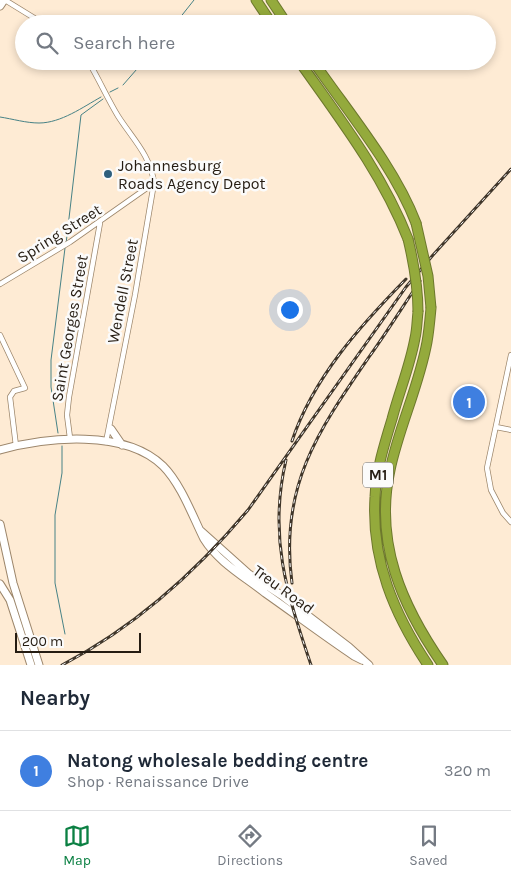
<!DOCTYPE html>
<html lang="en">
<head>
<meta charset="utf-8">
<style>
	body { margin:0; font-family:Karla,sans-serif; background:#f2f2f3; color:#1f2937 }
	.scale { position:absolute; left:15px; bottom:12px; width:126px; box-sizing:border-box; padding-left:5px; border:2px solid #251c12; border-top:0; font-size:14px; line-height:18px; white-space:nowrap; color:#251c12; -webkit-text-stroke:4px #fbfbfb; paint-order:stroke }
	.you { position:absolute; left:289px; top:309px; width:18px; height:18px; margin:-12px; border:4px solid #fff; border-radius:50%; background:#1a73e8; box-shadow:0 0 0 8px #1a73e833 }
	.badge { display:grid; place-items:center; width:32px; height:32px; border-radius:50%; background:#0b8043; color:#fff; font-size:16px; font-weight:700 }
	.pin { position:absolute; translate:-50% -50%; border:2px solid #fff; box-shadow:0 1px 5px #0006 }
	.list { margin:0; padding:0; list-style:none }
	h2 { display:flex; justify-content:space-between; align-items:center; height:65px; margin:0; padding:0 20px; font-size:21px }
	h2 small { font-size:16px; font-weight:400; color:#747a83 }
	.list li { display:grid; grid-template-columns:32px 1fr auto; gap:15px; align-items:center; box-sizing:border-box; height:80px; padding:0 20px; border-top:1px solid #e0e1e3 }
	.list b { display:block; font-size:19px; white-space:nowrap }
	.list p { margin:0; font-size:16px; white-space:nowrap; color:#747a83 }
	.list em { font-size:16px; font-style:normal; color:#747a83 }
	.icon { flex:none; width:28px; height:28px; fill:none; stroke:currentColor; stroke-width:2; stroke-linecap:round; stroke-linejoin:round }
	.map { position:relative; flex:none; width:511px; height:665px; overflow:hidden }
	.search { position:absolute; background:#fff; box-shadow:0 2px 8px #0003; left:15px; right:15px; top:15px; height:55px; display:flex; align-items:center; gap:12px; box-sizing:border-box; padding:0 18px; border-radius:28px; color:#747a83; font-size:19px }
	.sheet { height:145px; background:#fff }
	nav { display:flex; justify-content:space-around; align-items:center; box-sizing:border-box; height:70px; border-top:1px solid #e0e1e3; background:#fff; font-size:14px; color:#747a83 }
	nav a { display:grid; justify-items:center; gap:2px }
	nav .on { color:#0b8043 }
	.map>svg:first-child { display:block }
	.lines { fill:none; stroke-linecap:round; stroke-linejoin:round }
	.stream { stroke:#478286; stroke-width:1 }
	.street-casing { stroke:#9c866b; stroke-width:6 }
	.secondary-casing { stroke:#9c866b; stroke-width:9 }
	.highway-casing { stroke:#6d782d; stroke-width:11 }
	.street { stroke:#fff; stroke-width:4.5 }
	.secondary { stroke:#fff; stroke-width:7 }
	.highway { stroke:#94aa3c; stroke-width:9 }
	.rail-casing { stroke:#40362a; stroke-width:3 }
	.rail { stroke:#fbfbfb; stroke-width:1; stroke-dasharray:4; stroke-linecap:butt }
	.highway-bridge-casing { stroke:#6d782d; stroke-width:11; stroke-linecap:butt }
	.highway-bridge { stroke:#94aa3c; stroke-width:9 }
	.poi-dot { fill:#2e5f7d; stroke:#fbfbfb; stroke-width:2 }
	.labels { text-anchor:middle; stroke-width:5; stroke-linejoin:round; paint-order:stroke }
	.shield { fill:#fbfbfb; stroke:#655f58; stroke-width:1 }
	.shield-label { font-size:15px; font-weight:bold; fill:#251c12 }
	.poi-label { font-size:16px; fill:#251c12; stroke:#fbfbfb; text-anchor:start }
	.street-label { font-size:16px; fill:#251c12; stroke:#fbfbfb }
</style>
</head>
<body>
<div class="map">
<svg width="511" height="665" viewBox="0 0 511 665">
	<rect width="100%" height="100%" fill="#feebd4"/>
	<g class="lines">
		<!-- stream -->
		<path class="stream" d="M175,24L194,0
			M123,85L144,61
			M110,92L118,88
			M0,117C13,119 26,123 39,123C61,123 83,107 101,97
			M66,244L81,115L103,99
			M58,433L51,387V360L65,248
			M62,446V473L55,515V583L65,634"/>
		<!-- street casing -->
		<g class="street-casing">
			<path id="street" d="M5,0L44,24
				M88,61C99,79 107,98 118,116C132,138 151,156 154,183L135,295L106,442
				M0,284L70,242L154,183
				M0,335L25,388L14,391L10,397L16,446
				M511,355L487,468L491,490L503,513L511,522
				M496,427L511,430
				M70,438L67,415L69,397L100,223"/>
		</g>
		<!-- secondary casing -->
		<g class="secondary-casing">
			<path id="secondary" d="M0,6L4,0
				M111,429L122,445
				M0,450C47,437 125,429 163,466C181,484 193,517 204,539C218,562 245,577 265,593C295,614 324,636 354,656L362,660
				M0,524L13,583L39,665
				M201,531L249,574L281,595L349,647L369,665
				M0,584L10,600L31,665"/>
		</g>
		<!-- highway casing -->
		<g class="highway-casing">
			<path id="highway" d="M256,0L272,24
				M271,0L287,24
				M299,61C340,119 382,173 408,239
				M313,61C348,112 394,166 416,223
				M431,308C430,319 429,331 427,342C419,386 399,427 390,470C374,543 402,606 443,665
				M418,312C417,320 417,330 415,338C410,366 399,392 392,419C384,445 376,471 375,497C371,560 394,614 428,665"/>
		</g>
		<!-- street -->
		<use href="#street" class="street"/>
		<!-- secondary -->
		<use href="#secondary" class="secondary"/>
		<!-- highway -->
		<use href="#highway" class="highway"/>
		<!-- rail casing -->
		<g class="rail-casing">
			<path id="rail" d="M292,441C313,378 360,326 406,279
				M286,460C268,537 287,593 311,665
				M292,583C279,487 318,431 369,357C387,332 403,306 420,281
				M62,665C135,627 195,573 248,510L406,287L433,255L511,169"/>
		</g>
		<!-- rail -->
		<use href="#rail" class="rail"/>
		<!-- highway-bridge casing -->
		<g class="highway-bridge-casing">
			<path id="highway-bridge" d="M416,223L428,276L431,308
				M408,239C414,264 418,287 418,312"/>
		</g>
		<!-- highway-bridge -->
		<use href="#highway-bridge" class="highway-bridge"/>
	</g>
	<!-- markers -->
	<circle class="poi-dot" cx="108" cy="174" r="5"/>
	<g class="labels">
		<!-- shield labels -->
		<rect class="shield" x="363" y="462.5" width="30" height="25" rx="4"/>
		<g class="shield-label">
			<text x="378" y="480">M1</text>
		</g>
		<!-- poi labels -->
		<g class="poi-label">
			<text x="118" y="171">Johannesburg<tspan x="118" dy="18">Roads Agency Depot</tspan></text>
		</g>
		<!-- street labels -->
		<g class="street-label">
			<text transform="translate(59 233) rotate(-32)" y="6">Spring Street</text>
			<text transform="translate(122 291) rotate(-79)" y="6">Wendell Street</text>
			<text transform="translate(69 328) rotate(-80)" y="6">Saint Georges Street</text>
			<text transform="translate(284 589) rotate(36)" y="6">Treu Road</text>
		</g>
	</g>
</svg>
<div class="scale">200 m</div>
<div class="you"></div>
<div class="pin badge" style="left:469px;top:402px;background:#3f7fe0">1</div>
<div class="search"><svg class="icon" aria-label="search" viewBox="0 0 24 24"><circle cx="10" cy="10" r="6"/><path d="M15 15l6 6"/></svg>Search here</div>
</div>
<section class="sheet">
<h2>Nearby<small></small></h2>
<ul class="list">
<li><span class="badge" style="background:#3f7fe0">1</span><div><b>Natong wholesale bedding centre</b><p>Shop · Renaissance Drive</p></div><em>320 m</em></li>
</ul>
</section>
<nav>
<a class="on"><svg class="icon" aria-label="map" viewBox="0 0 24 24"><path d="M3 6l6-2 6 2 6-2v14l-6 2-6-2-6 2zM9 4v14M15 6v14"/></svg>Map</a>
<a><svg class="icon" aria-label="directions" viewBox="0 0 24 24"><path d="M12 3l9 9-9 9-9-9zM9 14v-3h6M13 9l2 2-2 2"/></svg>Directions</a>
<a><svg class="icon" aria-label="saved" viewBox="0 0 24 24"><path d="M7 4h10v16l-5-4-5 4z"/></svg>Saved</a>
</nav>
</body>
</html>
